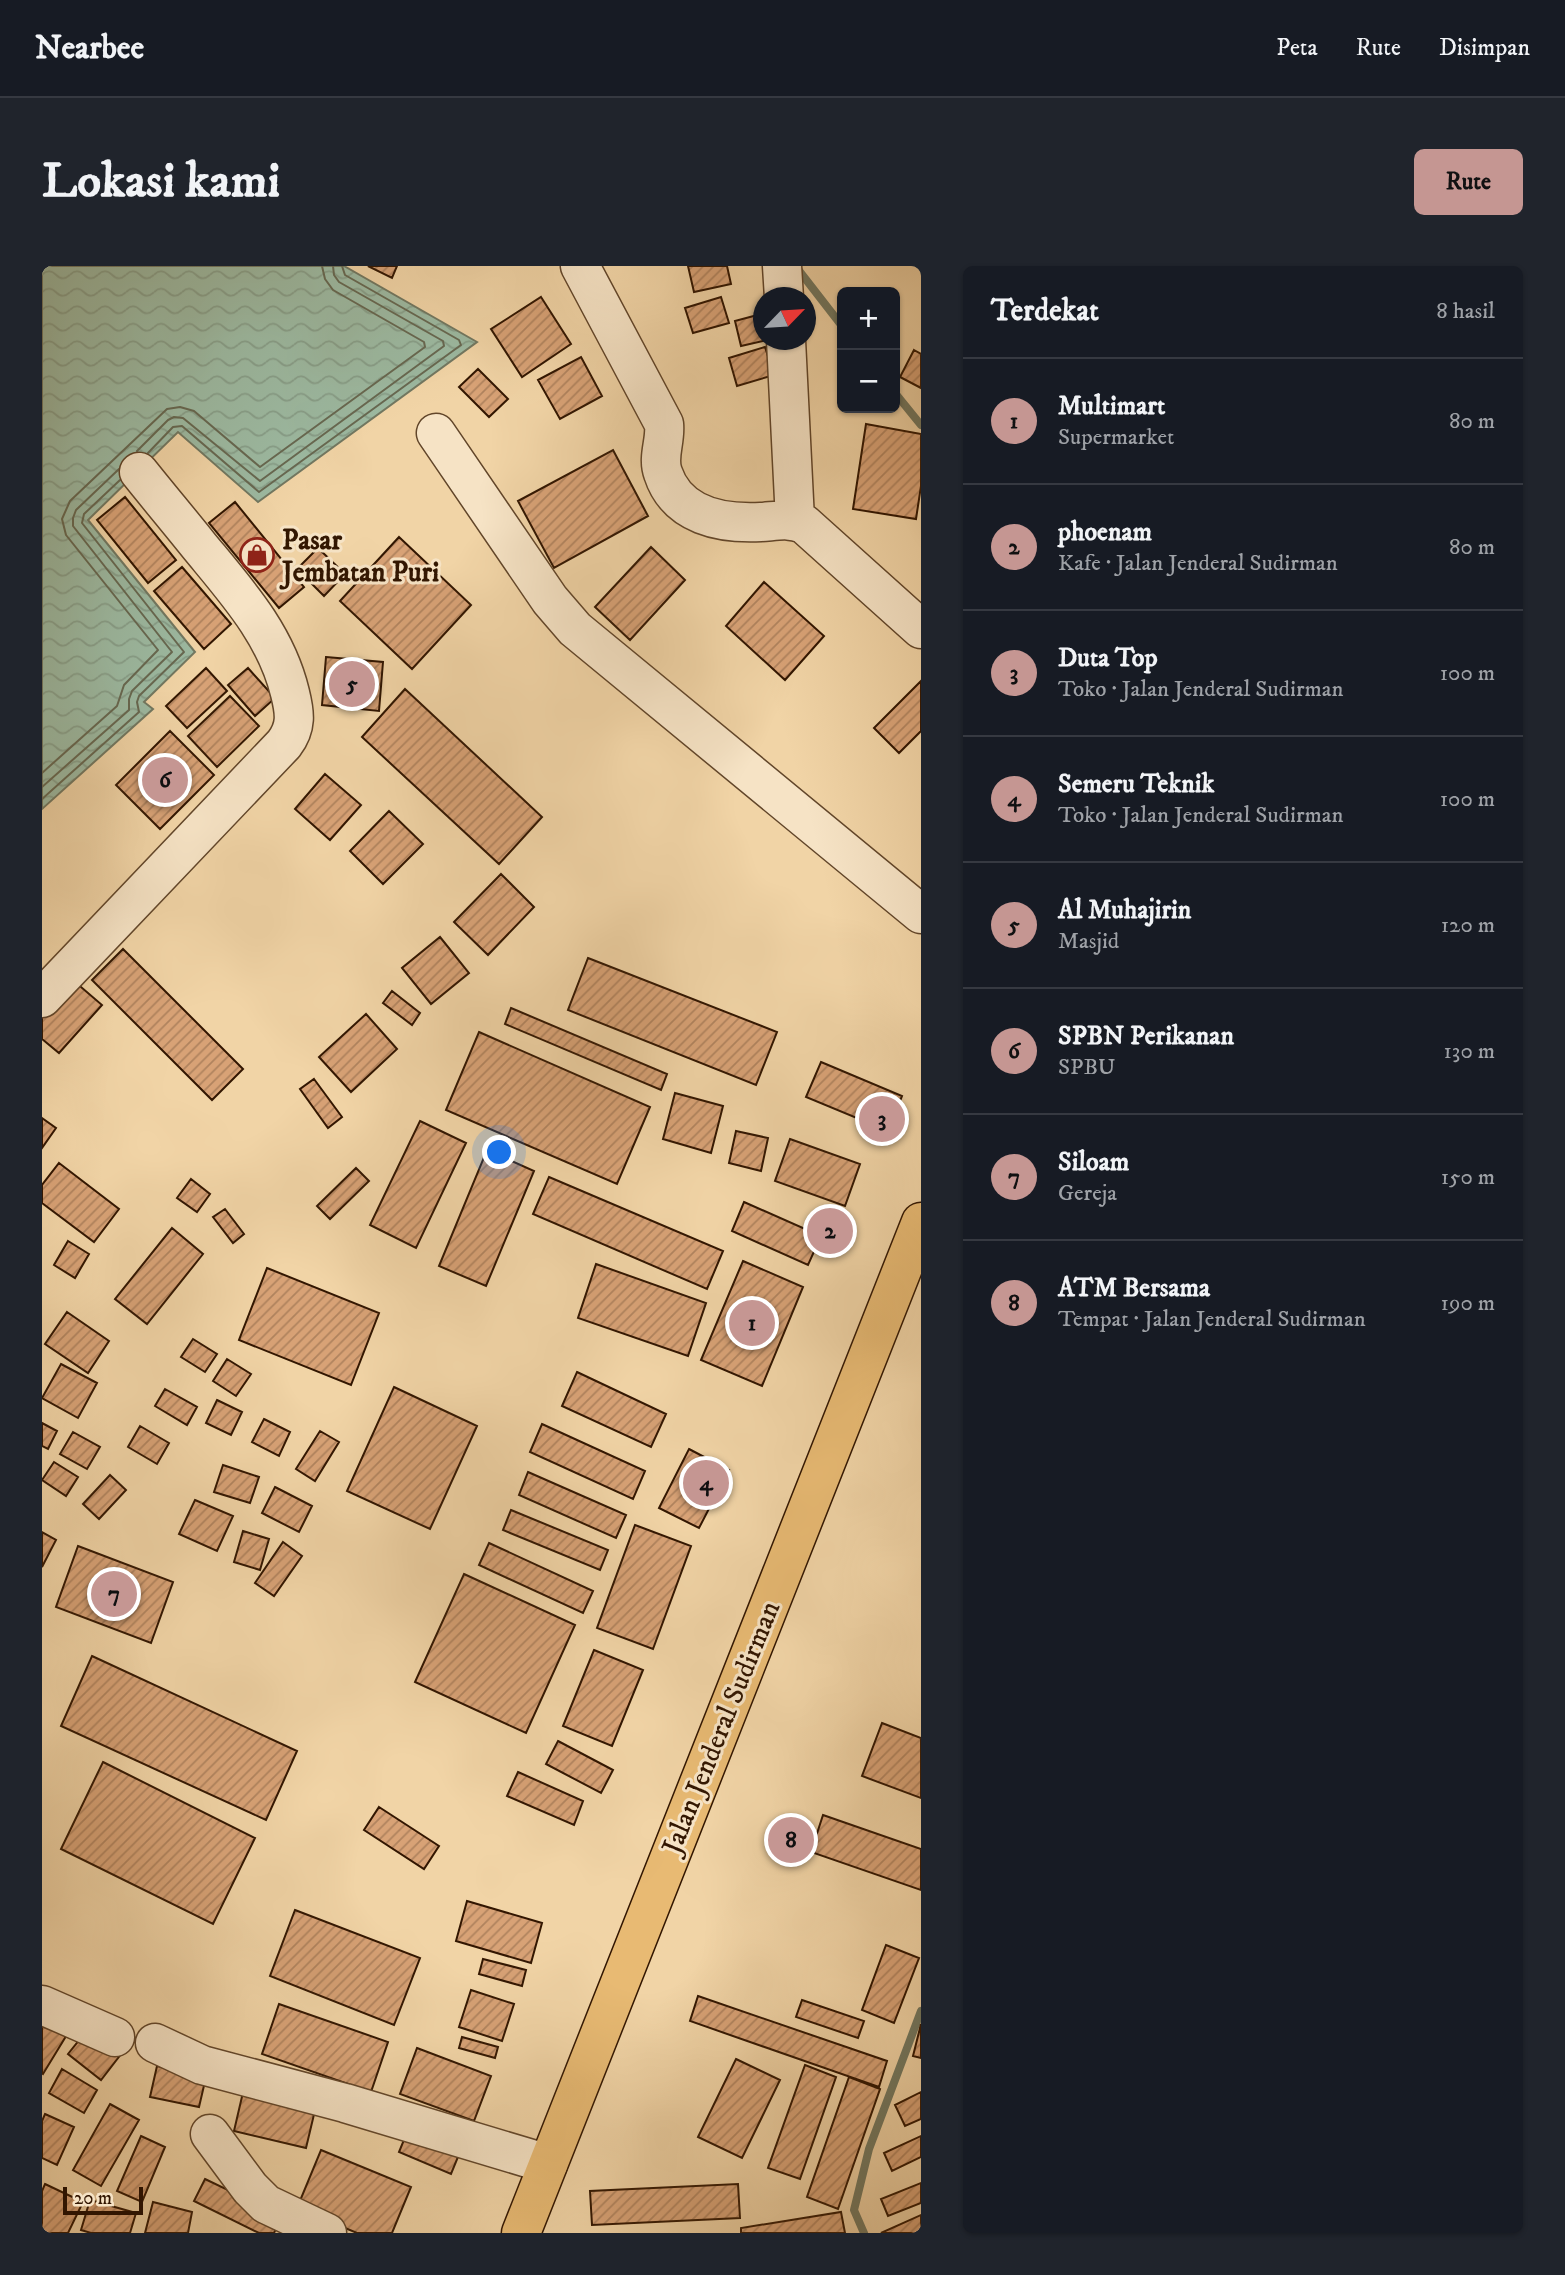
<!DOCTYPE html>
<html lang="id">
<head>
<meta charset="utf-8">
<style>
	body { margin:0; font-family:"IM FELL DW Pica",serif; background:#20242c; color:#f1f3f6 }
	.controls { position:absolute; right:21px; top:21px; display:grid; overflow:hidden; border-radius:10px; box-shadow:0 2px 5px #0004 }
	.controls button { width:63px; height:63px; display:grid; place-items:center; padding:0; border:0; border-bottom:2px solid #363941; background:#171b24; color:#f1f3f6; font:35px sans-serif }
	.compass { position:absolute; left:711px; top:21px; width:63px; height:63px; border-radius:50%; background:#171b24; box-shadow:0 2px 5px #0004; rotate:65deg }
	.scale { position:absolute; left:21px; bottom:18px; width:80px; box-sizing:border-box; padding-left:7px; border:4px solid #321601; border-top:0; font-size:19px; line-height:24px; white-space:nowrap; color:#321601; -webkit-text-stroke:5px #f6e3c5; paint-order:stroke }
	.you { position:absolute; left:458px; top:887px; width:24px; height:24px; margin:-18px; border:5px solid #fff; border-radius:50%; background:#1a73e8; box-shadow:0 0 0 10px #1a73e833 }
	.badge { display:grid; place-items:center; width:46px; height:46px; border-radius:50%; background:#c59692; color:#111; font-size:23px; font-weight:700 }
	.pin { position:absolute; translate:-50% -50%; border:4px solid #fff; box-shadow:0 2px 7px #0006 }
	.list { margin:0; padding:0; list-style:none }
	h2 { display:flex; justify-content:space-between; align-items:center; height:91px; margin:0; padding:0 28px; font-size:30px }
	h2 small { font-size:23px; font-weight:400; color:#9ea1a6 }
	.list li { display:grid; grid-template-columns:46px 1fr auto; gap:21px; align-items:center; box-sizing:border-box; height:126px; padding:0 28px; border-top:2px solid #363941 }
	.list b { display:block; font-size:26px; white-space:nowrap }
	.list p { margin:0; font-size:23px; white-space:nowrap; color:#9ea1a6 }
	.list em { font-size:23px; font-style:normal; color:#9ea1a6 }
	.map { position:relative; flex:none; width:879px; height:1967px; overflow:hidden; border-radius:10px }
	header { display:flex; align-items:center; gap:42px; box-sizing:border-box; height:98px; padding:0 35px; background:#171b24; border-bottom:2px solid #363941 }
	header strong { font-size:33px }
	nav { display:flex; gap:38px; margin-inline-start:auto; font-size:24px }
	.intro { display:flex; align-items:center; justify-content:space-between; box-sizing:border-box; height:168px; padding:0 42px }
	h1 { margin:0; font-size:49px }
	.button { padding:18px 32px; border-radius:10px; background:#c59692; color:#111; font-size:24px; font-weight:700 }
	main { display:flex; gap:42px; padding:0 42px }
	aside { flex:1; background:#171b24; border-radius:10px; box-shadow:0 2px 5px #0004 }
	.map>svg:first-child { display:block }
	.water { fill:url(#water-waves); stroke:#727861; stroke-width:2 }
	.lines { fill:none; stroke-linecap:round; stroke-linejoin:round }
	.shore { stroke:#676851; stroke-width:2 }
	.stream { stroke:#727861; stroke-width:8 }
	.building { fill:url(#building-hatch); stroke:#321601; stroke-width:2 }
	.minor-casing { stroke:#62462a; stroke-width:41 }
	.major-casing { stroke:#321601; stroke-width:41 }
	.minor { stroke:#f6e3c5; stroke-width:38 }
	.major { stroke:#e8ba73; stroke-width:38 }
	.labels { text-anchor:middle; stroke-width:6; stroke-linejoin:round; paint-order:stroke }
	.poi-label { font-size:28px; font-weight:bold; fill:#321601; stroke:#f6e3c5; text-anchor:start }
	.street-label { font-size:28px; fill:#321601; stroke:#f6e3c5 }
</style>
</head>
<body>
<header>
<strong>Nearbee</strong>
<nav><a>Peta</a><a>Rute</a><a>Disimpan</a></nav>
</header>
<div class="intro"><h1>Lokasi kami</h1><a class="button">Rute</a></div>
<main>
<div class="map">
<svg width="879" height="1967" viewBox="0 0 879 1967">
	<defs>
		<pattern id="water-waves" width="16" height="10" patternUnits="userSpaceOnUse" patternTransform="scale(1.75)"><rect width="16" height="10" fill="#9cb9a1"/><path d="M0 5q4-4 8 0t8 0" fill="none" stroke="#879e89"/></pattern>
		<pattern id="building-hatch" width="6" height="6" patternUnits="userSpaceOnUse" patternTransform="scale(1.75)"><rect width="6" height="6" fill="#d8a276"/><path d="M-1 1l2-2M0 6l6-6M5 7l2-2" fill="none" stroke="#b0835e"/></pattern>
	</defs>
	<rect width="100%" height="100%" fill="#f1d4a6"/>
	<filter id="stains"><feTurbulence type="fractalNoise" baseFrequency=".00286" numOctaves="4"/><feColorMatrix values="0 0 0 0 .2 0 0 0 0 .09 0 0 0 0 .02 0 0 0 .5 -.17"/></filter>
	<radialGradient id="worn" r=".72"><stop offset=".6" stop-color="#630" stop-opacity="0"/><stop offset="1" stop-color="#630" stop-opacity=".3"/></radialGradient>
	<!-- water -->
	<path class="water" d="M0,0H302L435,76L216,236L136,166L46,254L153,386L102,436L111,443L0,543Z"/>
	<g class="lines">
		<!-- shore -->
		<path class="shore" d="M95,185L126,154L132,151L141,152L218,215L402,80L401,75L297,16L292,9L291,0
			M106,187L131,161L140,160L217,226L419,79L417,74L303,9L300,0
			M0,507L75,440L82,419L116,384L24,269L20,253L28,235L125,143L138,141L152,145L218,201L383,81L382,76L291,24L283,13L280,0
			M0,521L87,444V433L90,425L130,386L31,260V252L34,244L77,203
			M0,533L97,446L95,436L97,430L142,386L40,257L42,248L78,214"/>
		<!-- stream -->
		<path class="stream" d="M755,2L800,60
			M853,127L879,159
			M822,1967L812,1944L827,1883L879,1745"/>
	</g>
	<!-- building -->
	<path class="building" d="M326,0H355L350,12Z
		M646,0H685L689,18L652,26Z
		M499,31L529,78L480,111L449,63Z
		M679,31L687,57L651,67L643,42Z
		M719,48L722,74H725L699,80L693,55Z
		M723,81L732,109L695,120L687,92Z
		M872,84L879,88V122L858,111Z
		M539,91L560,130L518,153L496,114Z
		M436,103L466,133L447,151L417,121Z
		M824,158L879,168V220L874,253L811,243Z
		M571,184L606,250L512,302L476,235Z
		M83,231L134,294L106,317L55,254Z
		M193,236L262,321L237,342L167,257Z
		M357,271L429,339L370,403L298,335Z
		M609,281L643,314L588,374L553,341Z
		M276,282L303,308L282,330L255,303Z
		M140,301L189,358L162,383L112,325Z
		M722,316L782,370L743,414L684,360Z
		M284,391L341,396L337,445L280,439Z
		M164,402L185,425L145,462L124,440Z
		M206,402L233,432L213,450L186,419Z
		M879,415V465L857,487L832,462Z
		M363,423L500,551L457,598L320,471Z
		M188,430L217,460L175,501L146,470Z
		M128,465L172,509L118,563L74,519Z
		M283,508L319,539L288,574L253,543Z
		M347,545L381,578L341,618L308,585Z
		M459,608L492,641L446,689L412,656Z
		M398,671L427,707L389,738L360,702Z
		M81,683L201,803L170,834L50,714Z
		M546,692L735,766L714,819L526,744Z
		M32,715L60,739L17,787L0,773V752Z
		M350,725L378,747L370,759L341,737Z
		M469,742L625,808L619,824L463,758Z
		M324,748L355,783L309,826L277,791Z
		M437,766L608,841L575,918L404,844Z
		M779,796L860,830L846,865L764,831Z
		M272,813L300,851L286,862L258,823Z
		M633,827L681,840L669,887L621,873Z
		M0,852L14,862L0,882Z
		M378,855L424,877L374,982L328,959Z
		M694,865L726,872L719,905L687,897Z
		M748,873L818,898L803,940L733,915Z
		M445,884L492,905L444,1020L397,1000Z
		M17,897L77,943L52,976L0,937V919Z
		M314,902L327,915L288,953L275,940Z
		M507,911L681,985L665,1023L491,948Z
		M149,913L168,928L155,946L135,932Z
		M702,936L779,970L766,999L690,965Z
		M183,943L202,968L191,977L171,951Z
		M130,962L161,988L105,1058L73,1033Z
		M26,975L47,988L33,1012L12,999Z
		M701,995L761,1021L720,1120L659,1094Z
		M554,998L664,1037L646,1090L536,1052Z
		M225,1002L337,1047L309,1119L197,1074Z
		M25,1046L67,1075L46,1107L3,1078Z
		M151,1073L175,1088L163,1106L139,1091Z
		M185,1093L209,1108L194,1130L171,1115Z
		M19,1098L55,1117L36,1152L0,1132Z
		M535,1106L624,1148L609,1181L520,1140Z
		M352,1121L435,1160L388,1263L305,1225Z
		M123,1123L155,1141L145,1159L113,1140Z
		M175,1134L200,1146L189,1169L164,1157Z
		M222,1153L248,1166L237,1190L210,1176Z
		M0,1157L15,1165L6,1183L0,1180Z
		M500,1158L603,1205L591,1233L488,1186Z
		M98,1160L127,1177L115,1198L86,1181Z
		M278,1165L297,1176L273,1215L254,1203Z
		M31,1166L58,1181L45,1203L18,1188Z
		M647,1183L687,1204L657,1262L617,1242Z
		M12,1196L36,1211L24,1230L0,1214Z
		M181,1199L217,1211L208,1237L172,1226Z
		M486,1206L584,1249L574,1272L477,1229Z
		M68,1209L84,1224L57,1253L41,1238Z
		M233,1221L270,1240L257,1266L220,1247Z
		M153,1234L191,1250L175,1285L137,1268Z
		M469,1244L566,1284L558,1304L461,1264Z
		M593,1259L649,1280L611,1383L555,1362Z
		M201,1265L227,1273L218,1304L192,1296Z
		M0,1266L14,1274L0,1301Z
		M241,1276L260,1290L232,1330L213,1317Z
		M447,1277L551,1325L541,1347L437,1299Z
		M36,1280L131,1316L109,1377L14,1341Z
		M422,1308L533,1359L484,1467L373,1416Z
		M552,1384L601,1404L570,1480L521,1460Z
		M50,1390L255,1485L224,1554L19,1460Z
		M840,1457L879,1472V1532L820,1510Z
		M516,1475L571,1504L559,1527L504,1498Z
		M61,1496L213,1572L171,1658L19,1583Z
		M476,1506L541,1535L532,1559L465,1530Z
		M337,1541L397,1580L382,1603L322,1564Z
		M781,1549L879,1583V1624L769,1586Z
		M740,1562L763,1569L758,1587L734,1579Z
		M425,1635L500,1657L489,1697L414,1675Z
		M253,1644L378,1692L352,1759L228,1710Z
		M844,1679L877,1692L852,1757L820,1744Z
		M441,1693L484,1704L480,1720L437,1708Z
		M429,1724L472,1738L460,1775L417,1761Z
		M656,1730L845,1795L837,1821L648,1755Z
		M760,1734L822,1755L816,1772L754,1751Z
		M237,1738L346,1776L329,1826L220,1788Z
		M0,1745L29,1762L1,1808L0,1807Z
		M50,1758L83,1783L59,1814L26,1788Z
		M879,1758V1792L871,1790Z
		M420,1771L456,1781L453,1792L417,1782Z
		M375,1782L449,1810L432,1855L358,1828Z
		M694,1793L738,1814L700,1892L656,1871Z
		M763,1799L794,1811L758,1913L726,1902Z
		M115,1800L164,1811L157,1841L108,1831Z
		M20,1803L55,1824L42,1847L7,1827Z
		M807,1811L838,1823L796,1943L765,1931Z
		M202,1822L274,1840L264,1882L192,1865Z
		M879,1826V1853L863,1860L853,1839Z
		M68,1838L97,1854L59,1920L31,1904Z
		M3,1848L32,1861L15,1899L0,1892V1855Z
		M366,1864L418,1886L409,1908L357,1886Z
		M99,1870L123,1881L100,1936L75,1925Z
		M879,1870V1891L850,1905L842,1887Z
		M279,1884L369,1921L350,1967H315L255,1942Z
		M163,1913L240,1950L232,1967H217L152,1935Z
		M879,1917V1937L846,1950L839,1933Z
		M3,1918L41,1936L26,1967H0V1925Z
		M696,1918L698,1952L550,1959L548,1925Z
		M48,1934L94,1947L88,1967H49L39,1964Z
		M111,1936L150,1946L146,1967H103Z
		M799,1946L803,1967H699V1962Z
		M879,1949V1967H839Z"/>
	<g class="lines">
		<!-- minor casing -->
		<g class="minor-casing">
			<path id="minor" d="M538,0L622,158C624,175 615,191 621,207C635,250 679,258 719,256C735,255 747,252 762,258L879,363
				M740,0L742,32
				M744,74L753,254
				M394,167L508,334L533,363L879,648
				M0,732L242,478C255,461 253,447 248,427C234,369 196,327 158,281C138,256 117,231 97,206
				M0,1739L73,1771
				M113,1777L160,1799L303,1837L506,1898
				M168,1868L208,1922L224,1938L285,1967"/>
		</g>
		<!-- major casing -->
		<g class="major-casing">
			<path id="major" d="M479,1967L879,956"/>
		</g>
		<!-- minor -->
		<use href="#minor" class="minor"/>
		<!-- major -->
		<use href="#major" class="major"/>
	</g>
	<!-- icons -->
	<defs>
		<g id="shop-ring" transform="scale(1.75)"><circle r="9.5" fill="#f6e3c5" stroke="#8f2418" stroke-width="1.5"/><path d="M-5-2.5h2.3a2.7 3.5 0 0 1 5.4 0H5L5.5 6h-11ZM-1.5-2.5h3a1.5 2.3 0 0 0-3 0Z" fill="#8f2418"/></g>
	</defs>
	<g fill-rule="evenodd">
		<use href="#shop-ring" x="215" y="289"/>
	</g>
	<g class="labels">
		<!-- poi labels -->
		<g class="poi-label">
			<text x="240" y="283">Pasar<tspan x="240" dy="32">Jembatan Puri</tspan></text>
		</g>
		<!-- street labels -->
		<g class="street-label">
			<text transform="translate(678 1461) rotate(-68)" y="10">Jalan Jenderal Sudirman</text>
		</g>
	</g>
	<rect width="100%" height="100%" filter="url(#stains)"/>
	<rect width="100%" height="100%" fill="url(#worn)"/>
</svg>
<div class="controls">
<button>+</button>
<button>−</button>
</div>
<svg class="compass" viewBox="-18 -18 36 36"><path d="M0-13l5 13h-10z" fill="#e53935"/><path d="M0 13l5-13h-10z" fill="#9ea1a6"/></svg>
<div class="scale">20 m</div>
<div class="you"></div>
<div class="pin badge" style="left:710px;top:1057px">1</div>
<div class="pin badge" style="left:788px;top:965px">2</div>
<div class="pin badge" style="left:840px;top:853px">3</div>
<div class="pin badge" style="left:664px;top:1217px">4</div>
<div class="pin badge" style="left:310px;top:418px">5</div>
<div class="pin badge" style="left:123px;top:514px">6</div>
<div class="pin badge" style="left:72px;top:1328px">7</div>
<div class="pin badge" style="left:749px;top:1574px">8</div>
</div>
<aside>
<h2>Terdekat<small>8 hasil</small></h2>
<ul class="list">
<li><span class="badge">1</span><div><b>Multimart</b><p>Supermarket</p></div><em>80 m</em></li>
<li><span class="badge">2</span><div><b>phoenam</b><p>Kafe · Jalan Jenderal Sudirman</p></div><em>80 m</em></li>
<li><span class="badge">3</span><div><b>Duta Top</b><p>Toko · Jalan Jenderal Sudirman</p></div><em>100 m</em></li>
<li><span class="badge">4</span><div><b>Semeru Teknik</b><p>Toko · Jalan Jenderal Sudirman</p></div><em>100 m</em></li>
<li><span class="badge">5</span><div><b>Al Muhajirin</b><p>Masjid</p></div><em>120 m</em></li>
<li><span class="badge">6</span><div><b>SPBN Perikanan</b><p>SPBU</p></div><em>130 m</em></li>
<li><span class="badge">7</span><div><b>Siloam</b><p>Gereja</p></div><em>150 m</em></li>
<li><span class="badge">8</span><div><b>ATM Bersama</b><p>Tempat · Jalan Jenderal Sudirman</p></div><em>190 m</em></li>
</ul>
</aside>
</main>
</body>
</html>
